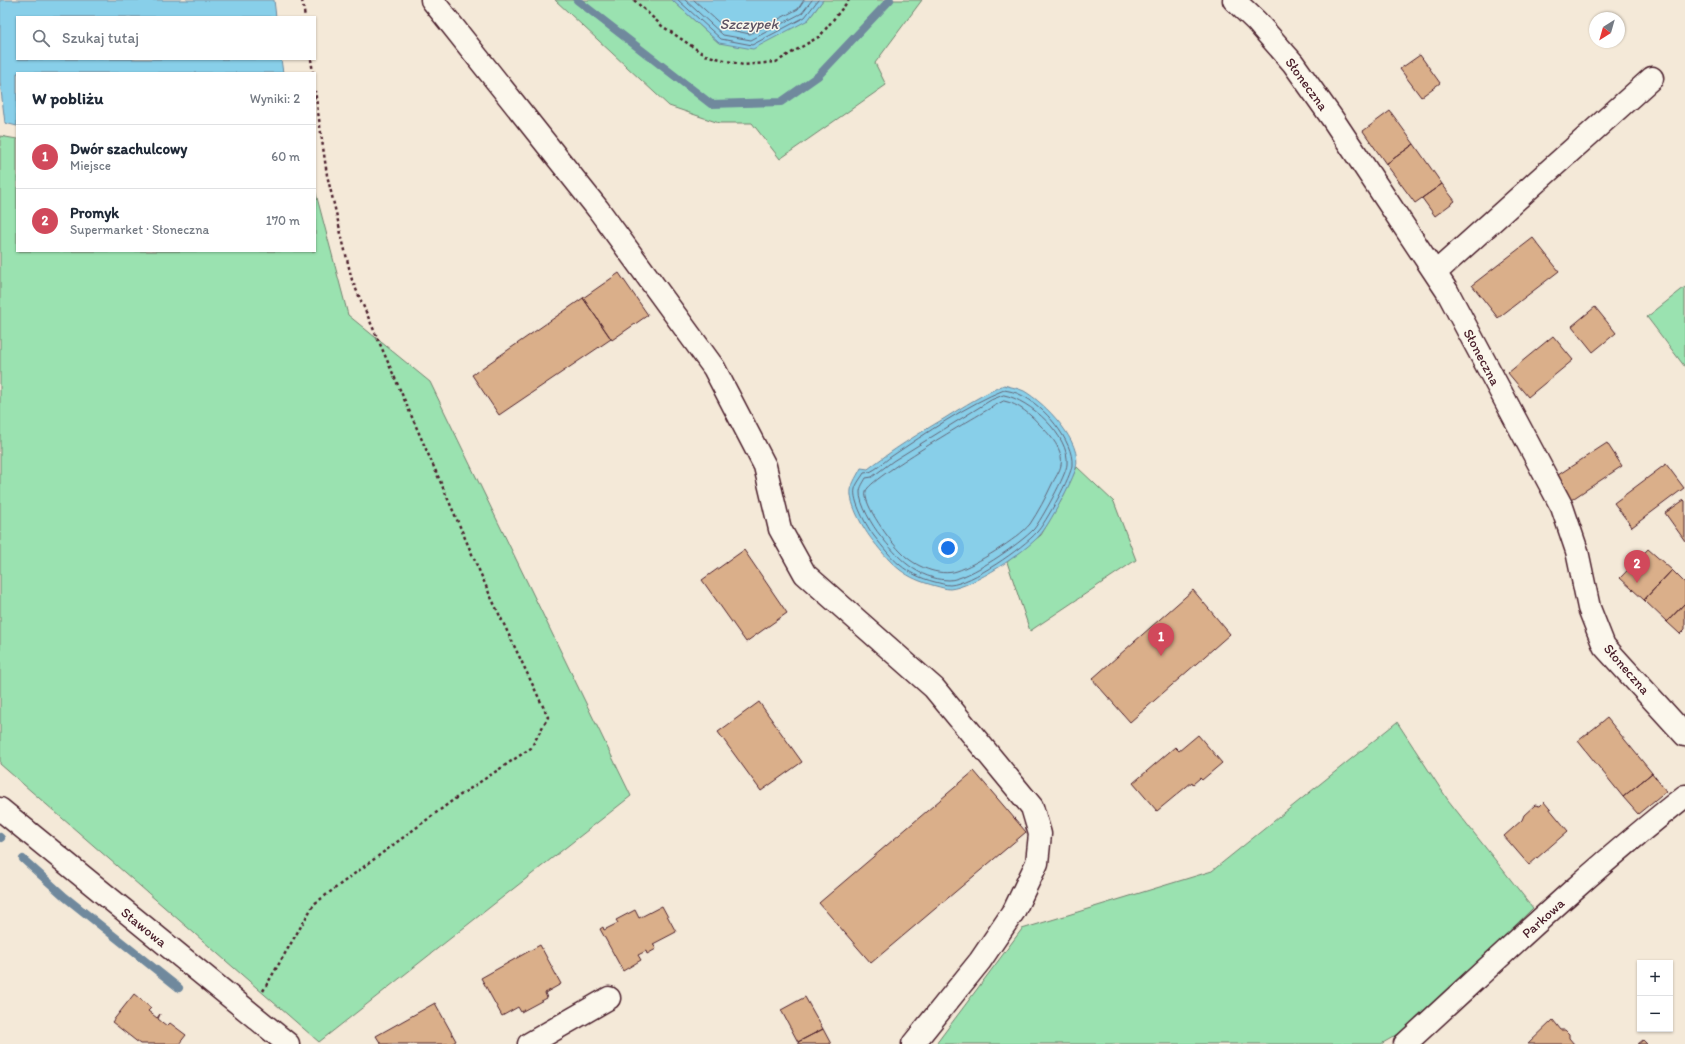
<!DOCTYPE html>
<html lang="pl">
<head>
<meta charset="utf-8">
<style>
	body { margin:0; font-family:Itim,sans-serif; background:#f6f6f7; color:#1f2937 }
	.controls { position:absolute; right:12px; bottom:12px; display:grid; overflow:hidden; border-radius:0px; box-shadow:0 1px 3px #0004 }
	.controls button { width:36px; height:36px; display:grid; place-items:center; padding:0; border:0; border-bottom:1px solid #e0e1e3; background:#fff; color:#1f2937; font:20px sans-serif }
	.compass { position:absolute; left:1589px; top:12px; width:36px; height:36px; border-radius:50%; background:#fff; box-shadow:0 1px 3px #0004; rotate:217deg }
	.you { position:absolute; left:948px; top:548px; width:14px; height:14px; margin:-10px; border:3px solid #fff; border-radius:50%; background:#1a73e8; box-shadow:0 0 0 6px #1a73e833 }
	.badge { display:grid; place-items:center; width:26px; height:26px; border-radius:50%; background:#d1495b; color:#fff; font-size:13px; font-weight:700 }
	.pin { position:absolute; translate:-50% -33px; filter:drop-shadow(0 1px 2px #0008) }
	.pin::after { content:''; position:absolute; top:21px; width:14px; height:12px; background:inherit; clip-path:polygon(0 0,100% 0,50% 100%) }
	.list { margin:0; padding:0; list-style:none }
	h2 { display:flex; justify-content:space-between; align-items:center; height:52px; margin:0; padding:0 16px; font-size:17px }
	h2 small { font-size:13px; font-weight:400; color:#747a83 }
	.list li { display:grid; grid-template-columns:26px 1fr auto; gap:12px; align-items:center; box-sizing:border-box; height:64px; padding:0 16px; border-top:1px solid #e0e1e3 }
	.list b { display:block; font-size:15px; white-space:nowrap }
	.list p { margin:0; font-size:13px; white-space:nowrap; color:#747a83 }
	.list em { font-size:13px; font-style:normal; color:#747a83 }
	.icon { flex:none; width:22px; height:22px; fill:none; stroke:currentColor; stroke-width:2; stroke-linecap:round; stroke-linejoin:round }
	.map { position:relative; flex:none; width:1685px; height:1044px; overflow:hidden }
	.search { position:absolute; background:#fff; box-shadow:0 1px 3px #0004; left:16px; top:16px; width:300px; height:44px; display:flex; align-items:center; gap:10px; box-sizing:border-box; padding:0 14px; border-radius:0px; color:#747a83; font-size:15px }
	.panel { position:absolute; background:#fff; box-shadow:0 1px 3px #0004; left:16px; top:72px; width:300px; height:180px; border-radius:0px }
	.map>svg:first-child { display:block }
	.green { fill:#9ae2b0; stroke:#72806e }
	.water { fill:#88cfe9; stroke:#6f899d }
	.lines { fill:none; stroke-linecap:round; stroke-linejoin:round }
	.shore { stroke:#636577; stroke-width:1 }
	.stream { stroke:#6f899d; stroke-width:8 }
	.building { fill:#daaf8a; stroke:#4a1f2b }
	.minor-casing { stroke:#4a1f2b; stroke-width:25 }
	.path { stroke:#4a1f2b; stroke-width:2.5; stroke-dasharray:3 3; stroke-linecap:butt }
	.minor { stroke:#fbf7ec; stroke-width:22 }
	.labels { text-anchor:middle; stroke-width:3; stroke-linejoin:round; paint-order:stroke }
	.street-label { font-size:14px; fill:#4a1f2b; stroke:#fbf7ec }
	.water-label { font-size:15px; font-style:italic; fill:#5d5464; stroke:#fbf7ec }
</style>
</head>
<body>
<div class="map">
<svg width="1685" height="1044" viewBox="0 0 1685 1044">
	<rect width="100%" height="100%" fill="#f4e9d8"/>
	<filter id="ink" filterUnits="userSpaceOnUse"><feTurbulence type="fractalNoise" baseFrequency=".025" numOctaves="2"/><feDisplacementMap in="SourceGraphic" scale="8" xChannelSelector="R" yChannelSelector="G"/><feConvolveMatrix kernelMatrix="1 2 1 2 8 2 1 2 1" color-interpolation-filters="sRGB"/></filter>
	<g filter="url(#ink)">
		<!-- green -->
		<path class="green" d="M555,0H672L719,43L808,20L823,0H922L875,63L886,85L780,159L752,123H719L669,106Z
			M0,136L17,139V251H315V190L348,315L430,382L631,796L319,1042L0,764Z
			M1685,287V367L1647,317Z
			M1077,467L1114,502L1136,560L1030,631L1007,562L1041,535L1062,499Z
			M1397,722L1448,800L1533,908L1416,1024L1381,1044H936L1022,929L1212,871Z"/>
		<!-- water -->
		<path class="water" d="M0,0H274L276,17H17V59H281L283,73H17V126L5,123L0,82Z
			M672,0H823L808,20L753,49L719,43Z
			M1004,385C1010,387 1018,388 1024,391C1045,403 1083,442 1076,468C1073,480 1049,525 1040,535C1025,552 973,587 950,589C946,589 940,587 936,586C904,578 893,566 873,541C864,530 849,504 851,490C852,483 858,474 861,468L868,469C892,450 918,434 945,418C964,406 983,394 1004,385Z"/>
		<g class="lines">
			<!-- shore -->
			<path class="shore" d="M678,0L721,39L752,45L805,17L818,0
				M685,0L723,35L751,40L802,13L812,0
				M694,0L726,29L750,34L798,9L804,0
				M1004,390C1009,391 1016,392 1021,395C1043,405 1074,441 1072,465C1072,475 1045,524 1037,532C1023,548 971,584 950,585C945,585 940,583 935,582C904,574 893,560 874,536C867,527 852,500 855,489C856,484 861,478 864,473C874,473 883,462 892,456C925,434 968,404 1004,390Z
				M1004,395C1030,400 1070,436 1067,464C1067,474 1041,520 1034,529C1021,543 968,580 949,580C917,579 898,558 880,535C873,527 859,503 860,492C860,487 864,482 866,478L872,477L893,461L991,400Z
				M1004,401C1019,404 1031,415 1041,426C1050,435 1064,450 1061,465C1060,471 1055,478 1052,484C1046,497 1038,512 1030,524C1018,539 975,565 957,571C939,577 914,566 902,553C892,544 862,504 866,491C870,478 975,417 994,406Z"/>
			<!-- stream -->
			<path class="stream" d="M577,0L711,104L781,102L818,76L890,0
				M0,837L1,838
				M23,859L65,897L179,988"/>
		</g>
		<!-- building -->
		<path class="building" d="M1420,55L1440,83L1421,97L1400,69Z
			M1390,111L1414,144L1386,164L1363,131Z
			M1414,144L1442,184L1415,203L1386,164Z
			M1442,184L1455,201L1435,216L1422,198Z
			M1533,238L1559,271L1498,318L1472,285Z
			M619,273L648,315L612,340L583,298Z
			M583,298L611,339L499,415L472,375Z
			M1595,307L1616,333L1593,352L1572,326Z
			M1553,336L1573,360L1528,397L1508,373Z
			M1607,443L1622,466L1571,500L1555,477Z
			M1666,464L1684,488L1632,527L1614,503Z
			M1684,500L1685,501V541L1665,513Z
			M1648,549L1672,570L1644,600L1620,578Z
			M744,550L787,613L746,642L702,580Z
			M1672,570L1685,583V603L1667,622L1644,600Z
			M1193,590L1230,634L1130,722L1092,679Z
			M1685,603V629L1680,634L1667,622Z
			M759,702L802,762L761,791L718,732Z
			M1607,718L1652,773L1623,797L1578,741Z
			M1198,735L1222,763L1202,780L1200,778L1193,784L1192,782L1157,811L1133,783L1175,747L1179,751Z
			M974,771L1026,832L871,963L819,903Z
			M1652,773L1666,791L1638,814L1623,797Z
			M1544,802L1568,831L1529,865L1504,836L1522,820L1524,815L1535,805L1540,806Z
			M662,906L676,932L653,944L656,949L647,954L646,951L638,955L641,960L623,971L600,929L603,927L604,930L618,923L616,920L635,910L639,918Z
			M540,945L561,984L545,993L547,998L521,1012L518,1007L502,1016L481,978Z
			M134,994L151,1008L148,1011L157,1018L160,1014L158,1019L167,1026L170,1023L186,1035L179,1044H140L112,1022Z
			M805,997L823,1029L798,1042L781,1010Z
			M435,1003L456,1041L451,1044H381L376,1036Z
			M1553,1020L1561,1030H1565L1569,1034V1038L1574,1044H1528Z
			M823,1029L831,1044H799L798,1042Z
			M1643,1040L1647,1044H1638Z"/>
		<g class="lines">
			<!-- minor casing -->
			<g class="minor-casing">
				<path id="minor" d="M432,0L598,209L714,368L765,466L780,529L805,574L934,688L1032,807L1040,834L1037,863L1014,911L980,961L913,1044
					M1234,0L1256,21L1293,63L1332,118L1447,291L1562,507L1577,551L1589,608L1604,646L1685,735
					M1435,273L1652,78
					M0,809L288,1044
					M529,1044L609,998
					M1405,1044C1497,960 1587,873 1685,796"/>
			</g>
			<!-- path -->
			<path class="path" d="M302,0L305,17
				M634,0L662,26L705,55L743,65L776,62L820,36L849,0
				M311,59L313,73
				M263,991L314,904L456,798L531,748L548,717L489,593L352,280L327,175L315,91"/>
			<!-- minor -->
			<use href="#minor" class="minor"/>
		</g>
	</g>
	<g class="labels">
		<!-- street labels -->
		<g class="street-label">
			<text transform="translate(1307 84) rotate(54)" y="5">Słoneczna</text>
			<text transform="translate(1482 357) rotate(62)" y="5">Słoneczna</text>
			<text transform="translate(1627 669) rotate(49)" y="5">Słoneczna</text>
			<text transform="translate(1543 918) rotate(-42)" y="5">Parkowa</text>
			<text transform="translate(144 927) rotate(39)" y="5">Stawowa</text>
		</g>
		<!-- water labels -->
		<g class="water-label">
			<text x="749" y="29">Szczypek</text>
		</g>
	</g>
</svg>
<div class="controls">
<button>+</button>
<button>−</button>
</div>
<svg class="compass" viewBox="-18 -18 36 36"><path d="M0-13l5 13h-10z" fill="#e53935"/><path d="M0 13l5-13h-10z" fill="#747a83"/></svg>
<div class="you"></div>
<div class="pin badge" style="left:1161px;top:656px">1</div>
<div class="pin badge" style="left:1637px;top:583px">2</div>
<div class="search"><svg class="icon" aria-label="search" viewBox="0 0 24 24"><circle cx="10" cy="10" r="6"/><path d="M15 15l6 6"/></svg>Szukaj tutaj</div>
<section class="panel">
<h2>W pobliżu<small>Wyniki: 2</small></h2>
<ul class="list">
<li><span class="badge">1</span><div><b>Dwór szachulcowy</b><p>Miejsce</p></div><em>60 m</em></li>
<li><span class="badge">2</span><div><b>Promyk</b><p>Supermarket · Słoneczna</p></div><em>170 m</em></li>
</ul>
</section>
</div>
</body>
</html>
